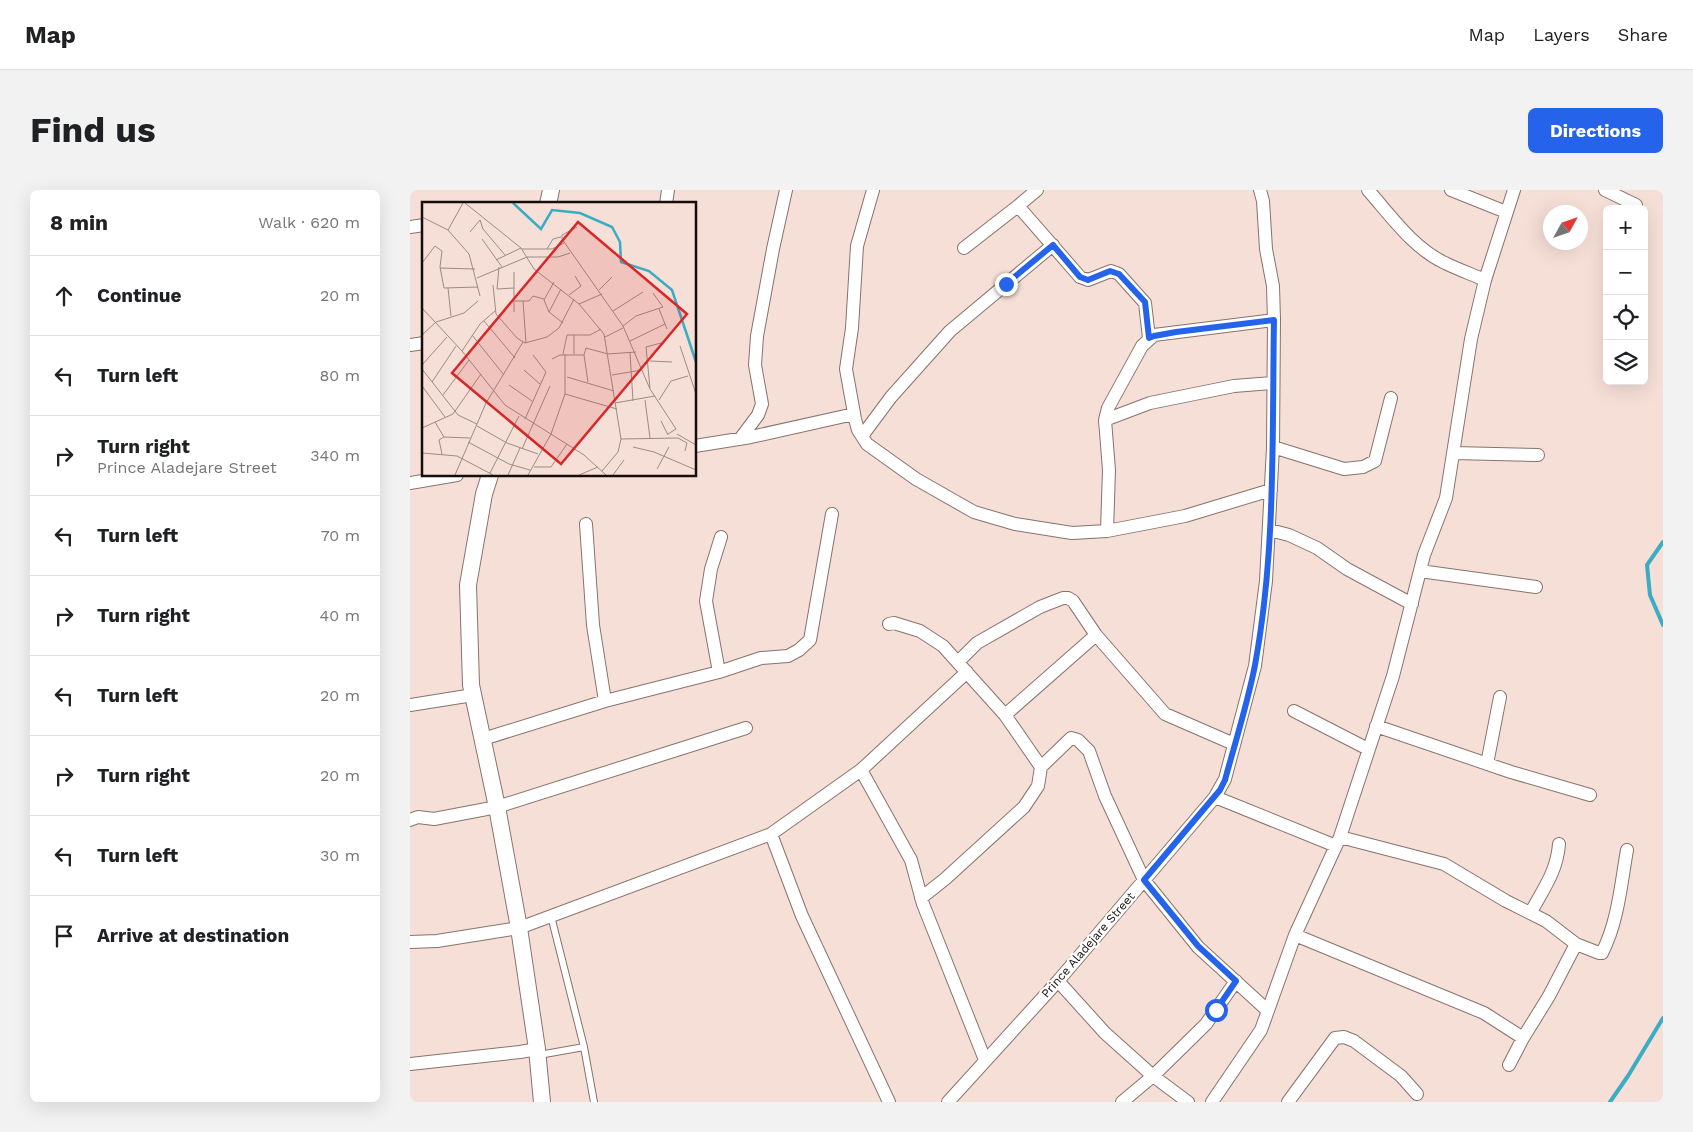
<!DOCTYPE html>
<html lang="en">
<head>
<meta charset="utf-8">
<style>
	body { margin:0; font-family:"Work Sans",sans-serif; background:#f2f2f2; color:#202124 }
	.controls { position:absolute; right:15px; top:15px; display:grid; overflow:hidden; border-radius:8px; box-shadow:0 5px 20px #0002 }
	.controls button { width:45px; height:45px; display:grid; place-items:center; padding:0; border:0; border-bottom:1px solid #e0e0e0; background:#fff; color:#202124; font:25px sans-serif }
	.compass { position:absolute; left:1133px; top:15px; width:45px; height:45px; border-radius:50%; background:#fff; box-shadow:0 5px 20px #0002; rotate:50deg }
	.stop { position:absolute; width:15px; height:15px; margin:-11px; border:4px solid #2563eb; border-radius:50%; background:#fff }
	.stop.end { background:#2563eb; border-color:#fff; box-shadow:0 1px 5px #0008 }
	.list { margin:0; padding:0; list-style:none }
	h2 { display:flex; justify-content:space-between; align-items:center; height:65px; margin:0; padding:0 20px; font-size:21px }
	h2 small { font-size:16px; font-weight:400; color:#757577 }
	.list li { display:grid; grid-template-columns:32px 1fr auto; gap:15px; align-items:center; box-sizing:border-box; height:80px; padding:0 20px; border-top:1px solid #e0e0e0 }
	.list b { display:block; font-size:19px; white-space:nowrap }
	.list p { margin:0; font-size:16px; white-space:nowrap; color:#757577 }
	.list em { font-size:16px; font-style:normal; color:#757577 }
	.icon { flex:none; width:28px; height:28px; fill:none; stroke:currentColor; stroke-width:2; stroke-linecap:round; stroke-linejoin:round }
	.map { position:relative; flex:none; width:1253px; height:912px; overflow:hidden; border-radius:8px }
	header { display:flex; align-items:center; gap:30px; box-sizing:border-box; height:70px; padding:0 25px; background:#fff; border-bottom:1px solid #e0e0e0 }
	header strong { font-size:24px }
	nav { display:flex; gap:28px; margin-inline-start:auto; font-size:18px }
	.intro { display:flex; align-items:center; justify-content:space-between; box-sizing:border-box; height:120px; padding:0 30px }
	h1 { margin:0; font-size:35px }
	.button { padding:12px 22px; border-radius:8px; background:#2563eb; color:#fff; font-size:18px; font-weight:700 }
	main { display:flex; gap:30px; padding:0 30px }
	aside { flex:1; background:#fff; border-radius:8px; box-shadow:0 5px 20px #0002 }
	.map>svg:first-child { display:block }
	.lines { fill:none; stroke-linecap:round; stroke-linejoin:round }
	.stream { stroke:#3aacc4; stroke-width:4 }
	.service-casing { stroke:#87736c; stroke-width:8 }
	.minor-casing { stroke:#87736c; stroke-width:14 }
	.tertiary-casing { stroke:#87736c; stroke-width:18 }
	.service { stroke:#fff; stroke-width:6 }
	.minor { stroke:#fff; stroke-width:12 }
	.tertiary { stroke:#fff; stroke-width:16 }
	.route { stroke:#2563eb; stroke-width:6 }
	.labels { text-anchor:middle; stroke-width:4.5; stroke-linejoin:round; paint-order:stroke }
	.street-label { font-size:12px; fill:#160e0c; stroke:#fff }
	.inset-river { fill:none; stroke:#3aacc4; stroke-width:2.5 }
	.inset-road { fill:none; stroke:#9c8b86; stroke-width:1 }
	.view { fill:#d62828; fill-opacity:0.15; stroke:#d62828; stroke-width:2.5 }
	.inset-edge { fill:none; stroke:#160e0c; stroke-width:2.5 }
</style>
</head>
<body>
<header>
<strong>Map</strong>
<nav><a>Map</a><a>Layers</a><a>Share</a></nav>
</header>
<div class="intro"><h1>Find us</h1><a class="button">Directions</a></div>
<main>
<aside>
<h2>8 min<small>Walk · 620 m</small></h2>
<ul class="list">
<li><svg class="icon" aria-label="ahead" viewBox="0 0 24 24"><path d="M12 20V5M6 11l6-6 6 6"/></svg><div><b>Continue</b></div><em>20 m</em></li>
<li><svg class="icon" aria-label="left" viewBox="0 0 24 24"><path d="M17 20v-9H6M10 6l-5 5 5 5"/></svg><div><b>Turn left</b></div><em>80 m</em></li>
<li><svg class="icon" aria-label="right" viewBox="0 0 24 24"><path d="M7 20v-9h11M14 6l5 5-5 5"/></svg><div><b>Turn right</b><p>Prince Aladejare Street</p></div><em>340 m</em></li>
<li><svg class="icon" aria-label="left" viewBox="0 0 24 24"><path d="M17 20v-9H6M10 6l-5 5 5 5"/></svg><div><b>Turn left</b></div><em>70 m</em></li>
<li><svg class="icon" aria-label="right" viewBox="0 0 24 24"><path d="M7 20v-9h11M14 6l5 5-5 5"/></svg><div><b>Turn right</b></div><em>40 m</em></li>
<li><svg class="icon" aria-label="left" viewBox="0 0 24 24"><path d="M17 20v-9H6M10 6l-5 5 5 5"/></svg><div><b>Turn left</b></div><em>20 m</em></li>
<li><svg class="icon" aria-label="right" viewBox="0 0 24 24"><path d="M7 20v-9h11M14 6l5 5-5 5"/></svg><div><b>Turn right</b></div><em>20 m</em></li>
<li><svg class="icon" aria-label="left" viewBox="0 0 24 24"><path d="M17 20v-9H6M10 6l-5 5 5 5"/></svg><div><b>Turn left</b></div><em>30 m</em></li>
<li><svg class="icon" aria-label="arrive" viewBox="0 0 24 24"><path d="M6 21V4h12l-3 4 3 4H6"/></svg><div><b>Arrive at destination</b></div></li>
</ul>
</aside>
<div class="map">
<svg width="1253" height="912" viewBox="0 0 1253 912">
	<rect width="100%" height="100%" fill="#f6dfd7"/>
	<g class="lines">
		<!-- stream -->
		<path class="stream" d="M1253,352L1237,375L1240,405L1253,435
			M1200,912L1218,886L1253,828"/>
		<!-- service casing -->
		<g class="service-casing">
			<path id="service" d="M141,726L174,857L184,912
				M129,865L174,857"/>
		</g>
		<!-- minor casing -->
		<g class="minor-casing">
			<path id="minor" d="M463,0L447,56L442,138L436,179L445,229L448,240L457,254L506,289L564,322L605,334L662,343L697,341L775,326L861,300
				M958,0C981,26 1003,58 1035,73C1047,79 1061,84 1075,90
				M1041,0L1096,22
				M1195,0L1226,15
				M256,14L258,0
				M608,16L670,87L678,90L701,81L709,84L735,113L739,148
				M0,37L14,35
				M554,58L608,16L627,0
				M0,155L14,153
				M695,230L740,213L824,196L863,193
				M452,246L481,207L540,141L643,55
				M330,249L348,225L352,214L345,175L347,146L363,59L376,0
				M285,256L341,247L444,224
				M863,257L934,279L953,277L965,271L981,208
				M1044,263L1128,265
				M0,293L47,285
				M176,334L183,435L195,511
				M860,340L879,345L907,358L937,379L1002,414
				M697,341L699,280L695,230L698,218L732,156L744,145L864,130
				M1010,381L1126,397
				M479,434L484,433L510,441L533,456L595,525L631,577L628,596L614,617L535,689L511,708
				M548,472L567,453L630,417L653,408H658L663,411L686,445L755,524L824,554
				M309,482L296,411L301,379L311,347
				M0,515L63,505
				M884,521L958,559
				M595,525L686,445
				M966,536L1101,582L1180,605
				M73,549L195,511L309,482L351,468L378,466L389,460L400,450L422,324
				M1077,574L1090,507
				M631,577L661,548L668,550L679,561L695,606L734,690L788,757L857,820
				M451,580L501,670L513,714L575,870
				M805,607L926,656
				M0,630L8,627L24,629L87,617L336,538
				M361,644L392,726L479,912
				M930,647L1034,674L1096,711L1136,731L1166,754L1189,763H1192C1208,732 1211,694 1217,660
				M1121,722C1134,698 1147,681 1149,654
				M885,745L1074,823L1113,848
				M0,752L27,751L109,738L361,644L451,580L557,482
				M648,791L695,843L743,886L778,912
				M0,874L110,862L127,859
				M1099,875L1113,848L1139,806L1166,754
				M538,912L648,791L805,607L815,589L845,476L856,391L863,257L864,130L863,96L856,59L853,11L850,0
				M712,912L743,886L796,834L826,791
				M802,912L851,840L885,745L930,647L983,486L1014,365L1036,308L1061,149L1075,90L1104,0
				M878,912L925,848L934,847L944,851L991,886L1007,904"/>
		</g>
		<!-- tertiary casing -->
		<g class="tertiary-casing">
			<path id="tertiary" d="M138,14L141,0
				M80,285L74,304L58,395L61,495L87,617L109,738L127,859L132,912"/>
		</g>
		<!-- service -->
		<use href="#service" class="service"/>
		<!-- minor -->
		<use href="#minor" class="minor"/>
		<!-- tertiary -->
		<use href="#tertiary" class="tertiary"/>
	</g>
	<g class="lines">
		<!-- route -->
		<path class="route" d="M596,94L643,55L670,87L678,90L700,81L709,84L735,112L739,148L744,146L766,142L864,130C862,245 866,362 845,475C838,512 825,553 815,590L810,600L734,690L788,756L826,791L806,820"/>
	</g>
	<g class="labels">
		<!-- street labels -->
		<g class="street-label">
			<text transform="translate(678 755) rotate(-49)" y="4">Prince Aladejare Street</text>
		</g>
	</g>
	<!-- overview -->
	<g transform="translate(12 12)">
		<rect width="274" height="274" fill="#f6dfd7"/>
		<path class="inset-river" d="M91,1L119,27L130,8L158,11L190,25L198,40L199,60L227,69L250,88L274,160"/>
		<path class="inset-road" d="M43,1L99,46L112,67L157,102L182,132L199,237L196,250L180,269M0,15L26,28L47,52L58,94M58,18L61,27L83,53M155,25L140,33V37L201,124L228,187L254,227L246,232M26,28L41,1M48,30L58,18M60,37L80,65M100,47H130L142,41M125,47L131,37L139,35M74,58L99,46M0,61L13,44L20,49L18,65L22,86L56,85M18,66L53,67M92,70V110M55,76L105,55H136L148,51M132,80L122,98L127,110L141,121M71,83L74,112L95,136L103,141L125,135L137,126L152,97M26,86L29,114M75,87L77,65M75,87L92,86M177,88L190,75M147,93L159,84L153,74M93,99H107L111,94L122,97M101,99L104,141M157,102L180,92M0,106L40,149L83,203L162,253L184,273M237,107L245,127M191,109L221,90M127,110L139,87M62,119L93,156M201,124L214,114L241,105L231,91M0,133L14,120L42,111L56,99M50,133L82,173M152,133V152M183,135L201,126M208,139L243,122M258,144L274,192M40,149L58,122L73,109M208,151L211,199M141,152L145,133H168L179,127M162,153L164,146L186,152L214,150M130,157L138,153H162L166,180M228,159L250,160M0,163L25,135M0,167L36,213L55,222M102,168L118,182M190,173L220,168M145,175L192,189M10,180L34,144M87,183L110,199M0,184L23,215M228,186L224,145L239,141M143,192L195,207M21,193L47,158M223,198L228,236M237,198L249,179L266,174M193,201L233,194M103,217L124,170L111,153M239,219L246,233M13,220L22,235L48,236M55,224L85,241L116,252M0,226L31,212L59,172M255,232L274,243M199,237L256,236L265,241L263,249M46,240L87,262L108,268M211,245L232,250L274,268M100,247L128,184M0,251L35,254L71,273M20,252L17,238L22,235M112,265H129L145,242M235,267L247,245M68,271L97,214M33,273L64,201L101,140M86,273L98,246M106,273L129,232L143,192V152M157,273L176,265M191,273L202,258"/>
		<path class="view" d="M156,20L265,112L139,262L30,171Z"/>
		<rect width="274" height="274" class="inset-edge"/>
	</g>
</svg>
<div class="controls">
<button>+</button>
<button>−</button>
<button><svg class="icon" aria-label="locate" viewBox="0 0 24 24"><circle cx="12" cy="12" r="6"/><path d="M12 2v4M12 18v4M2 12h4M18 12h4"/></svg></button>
<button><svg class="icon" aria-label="layers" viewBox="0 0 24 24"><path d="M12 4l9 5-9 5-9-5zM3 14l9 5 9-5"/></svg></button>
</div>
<svg class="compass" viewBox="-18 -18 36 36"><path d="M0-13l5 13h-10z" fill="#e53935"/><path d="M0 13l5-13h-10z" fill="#757577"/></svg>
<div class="stop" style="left:806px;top:820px"></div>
<div class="stop end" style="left:596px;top:94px"></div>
</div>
</main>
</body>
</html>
